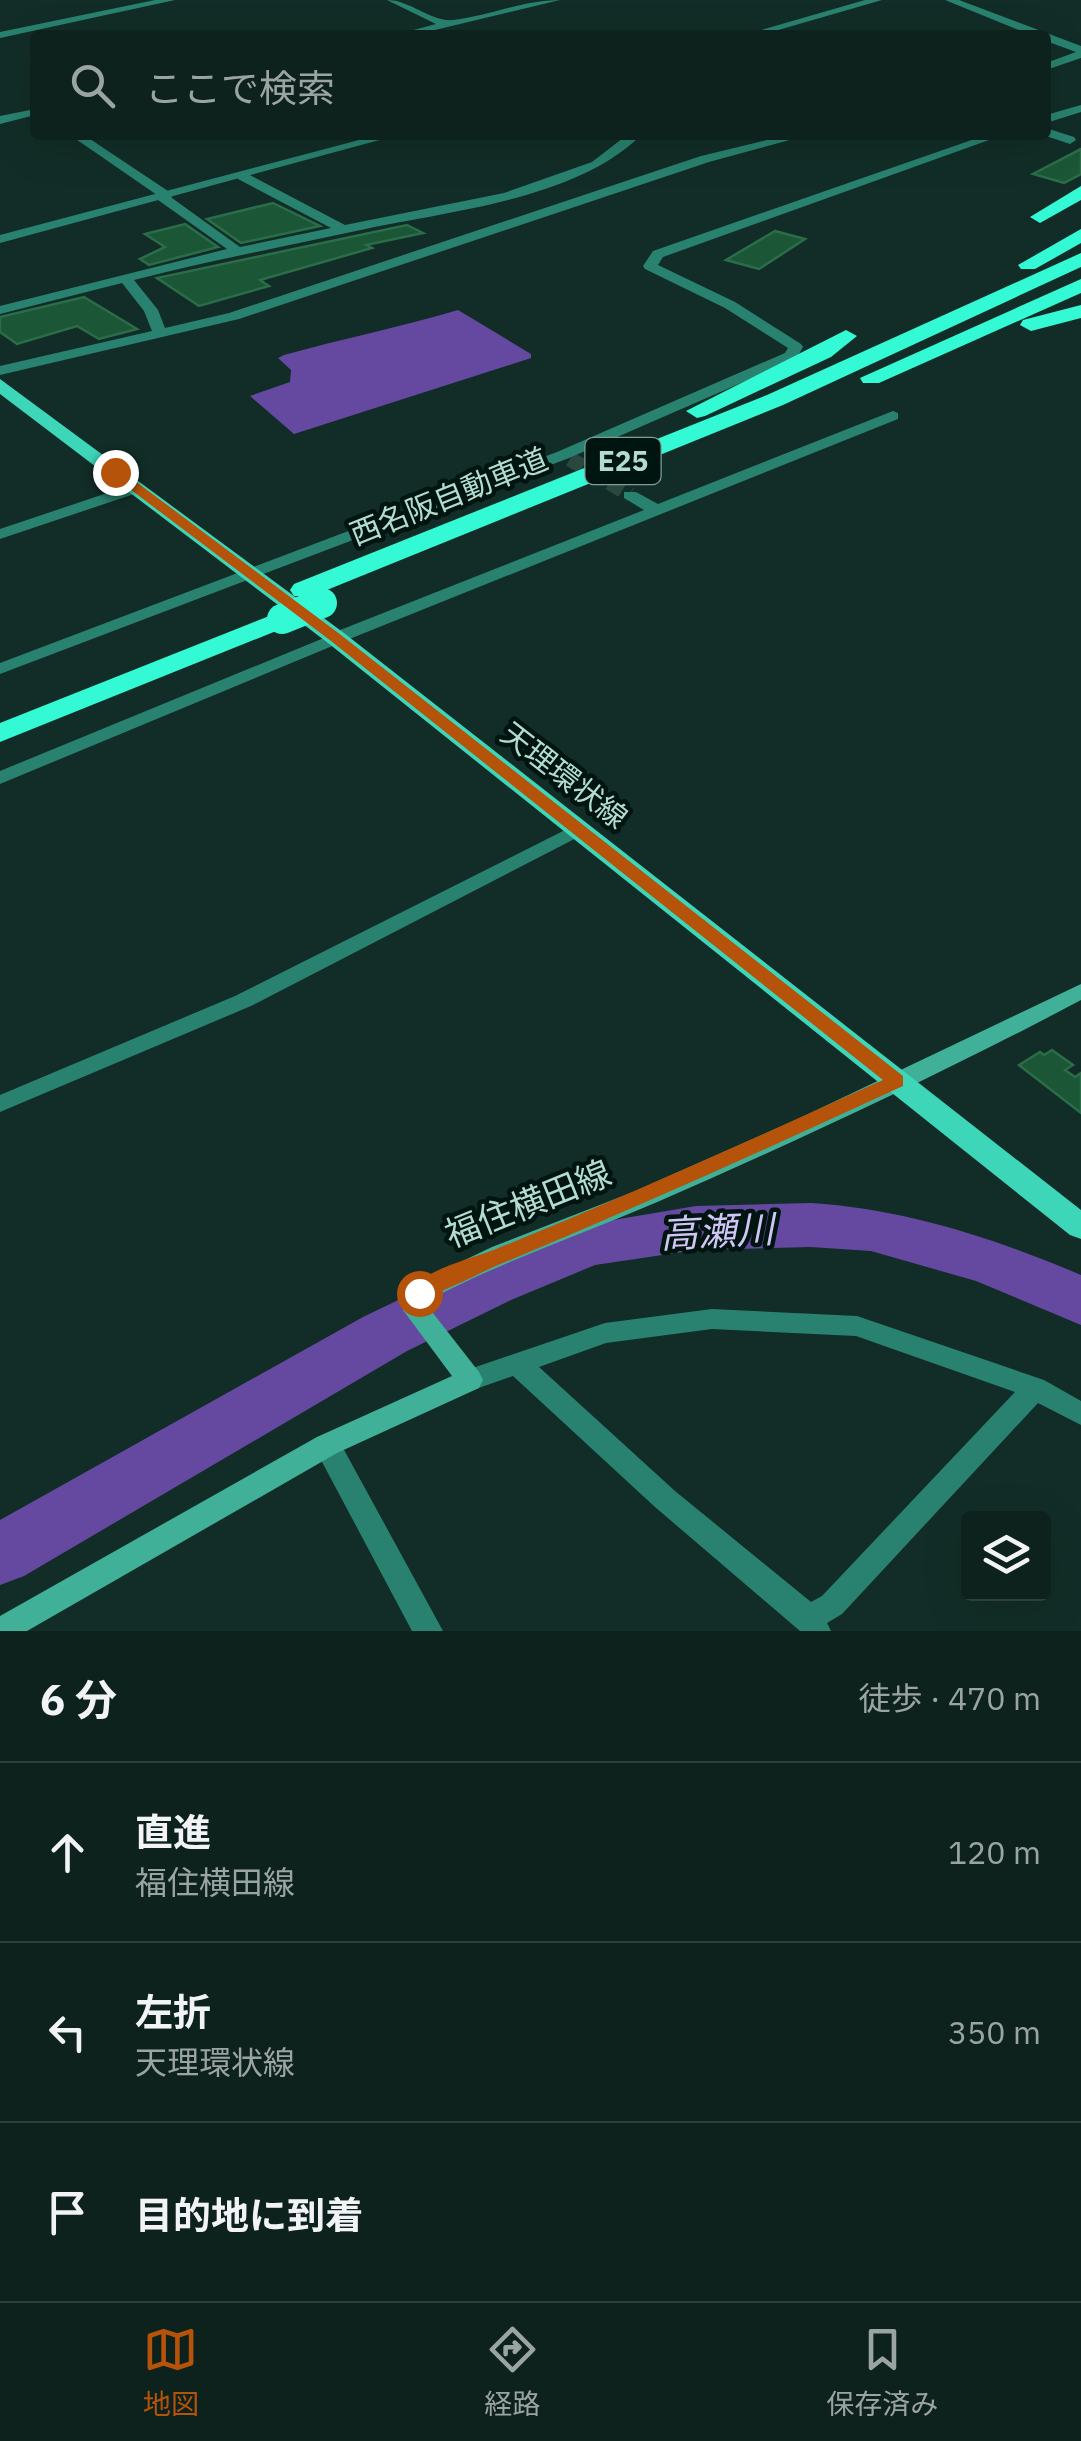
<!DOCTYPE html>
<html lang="ja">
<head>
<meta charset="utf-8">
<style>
	body { margin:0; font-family:"IBM Plex Sans","Noto Sans JP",sans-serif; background:#172a26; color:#f1f3f6 }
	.controls { position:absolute; right:30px; bottom:30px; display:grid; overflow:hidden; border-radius:10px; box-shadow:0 10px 40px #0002 }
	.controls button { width:90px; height:90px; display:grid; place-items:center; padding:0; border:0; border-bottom:2px solid #2e3f3b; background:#0e221d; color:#f1f3f6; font:50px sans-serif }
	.stop { position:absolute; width:30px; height:30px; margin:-22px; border:8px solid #b45309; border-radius:50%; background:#fff }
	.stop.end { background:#b45309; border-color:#fff; box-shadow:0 2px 10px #0008 }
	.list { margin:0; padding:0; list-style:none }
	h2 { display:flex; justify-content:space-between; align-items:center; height:130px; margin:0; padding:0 40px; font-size:42px }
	h2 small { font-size:32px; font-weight:400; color:#9ba4a4 }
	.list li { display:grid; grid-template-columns:65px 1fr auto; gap:30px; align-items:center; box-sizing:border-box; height:180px; padding:0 40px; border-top:2px solid #2e3f3b }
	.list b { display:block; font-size:38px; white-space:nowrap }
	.list p { margin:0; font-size:32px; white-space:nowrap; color:#9ba4a4 }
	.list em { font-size:32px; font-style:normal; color:#9ba4a4 }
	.icon { flex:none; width:55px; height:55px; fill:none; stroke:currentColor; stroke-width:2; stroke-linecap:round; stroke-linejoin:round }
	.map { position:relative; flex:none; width:1081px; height:1631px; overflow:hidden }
	.search { position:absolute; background:#0e221d; box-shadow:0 10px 40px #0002; left:30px; right:30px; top:30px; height:110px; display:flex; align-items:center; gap:25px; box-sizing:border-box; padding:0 35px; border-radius:10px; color:#9ba4a4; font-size:38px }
	.sheet { height:670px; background:#0e221d }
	nav { display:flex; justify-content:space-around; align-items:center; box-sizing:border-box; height:140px; border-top:2px solid #2e3f3b; background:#0e221d; font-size:28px; color:#9ba4a4 }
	nav a { display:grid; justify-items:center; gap:5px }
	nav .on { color:#b45309 }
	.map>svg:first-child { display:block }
	.water { fill:#6549a0 }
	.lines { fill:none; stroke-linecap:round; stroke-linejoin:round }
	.river { fill:#6549a0; fill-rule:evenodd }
	.building { fill:#1b5636; stroke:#2b6d48; stroke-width:2.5 }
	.minor-tunnel { stroke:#2a4740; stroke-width:15; stroke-dasharray:15 8; stroke-linecap:butt }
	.minor { fill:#29826f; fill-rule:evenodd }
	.tertiary { fill:#29826f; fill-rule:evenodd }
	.secondary { fill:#41b098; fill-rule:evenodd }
	.primary { fill:#3dd6b8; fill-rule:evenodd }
	.motorway { fill:#33f9d4; fill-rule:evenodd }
	.motorway-bridge-far1 { stroke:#33f9d4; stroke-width:22 }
	.motorway-bridge { stroke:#33f9d4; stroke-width:30 }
	.route { fill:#b45309 }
	.labels { text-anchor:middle; stroke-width:9; stroke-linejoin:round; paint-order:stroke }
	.shield { fill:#001510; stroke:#7da096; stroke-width:2.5 }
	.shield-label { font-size:28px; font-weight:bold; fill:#b3dbd0 }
	.street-label { font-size:30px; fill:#b3dbd0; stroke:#001510 }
	.near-street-label { font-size:35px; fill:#b3dbd0; stroke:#001510 }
	.near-water-label { font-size:38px; font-style:italic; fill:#d0c5f4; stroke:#001510 }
</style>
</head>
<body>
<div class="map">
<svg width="1081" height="1631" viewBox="0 0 1081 1631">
	<rect width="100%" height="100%" fill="#122d27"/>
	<!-- water -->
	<path class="water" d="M458,310L531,354V358L294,434L250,396L290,382L291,370L278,358L284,355C342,339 400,327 458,310Z"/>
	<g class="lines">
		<!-- river -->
		<path class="river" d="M811,1203C905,1209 994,1238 1081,1275V1325L976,1281L871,1251L811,1247L696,1250L595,1265L511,1300L407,1351L24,1576L0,1585V1520L363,1317L469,1266L566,1228L696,1206Z"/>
	</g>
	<!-- building -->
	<path class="building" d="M1081,149V174L1064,183L1033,174Z
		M273,203L320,226L241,243L207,219Z
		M185,224L218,247L149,265L140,259L165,247L145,234Z
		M407,225L423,233L366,245L372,248L260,280L269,286L199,306L157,278Z
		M775,231L805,239L759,269L726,260Z
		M84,297L137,329L99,339L77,326L17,344L0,332V317Z
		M1052,1050L1073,1065L1065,1070L1075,1077L1081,1073V1113L1019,1065L1040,1052L1044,1055Z"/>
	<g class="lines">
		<!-- minor-tunnel -->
		<path class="minor-tunnel" d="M570,459L630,495"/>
		<!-- minor -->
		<path class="minor" d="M155,0H175L0,38V32Z
			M387,0C410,0 431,22 453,20C489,16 523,0 560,0L414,35H395L436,24Z
			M945,0H959L1081,46V58L1046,70V63L1076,52L1046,41V35H1031Z
			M1081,105V112L1046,123V115Z
			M35,109V115L0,124V116Z
			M1046,128L1074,137L1076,140L1070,144L1043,135H1046Z
			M70,135H84L171,193L172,198L240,247L331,228L238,179V173H246L345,225L504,193L592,162L627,135H641C575,201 444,211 356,231C282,247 208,261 134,280L158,310L165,328L229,313L701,156L788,135H808L709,162L239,319L0,375V366L152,331L144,311L122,283L0,314V306L227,249L158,200L157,195Z
			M986,135H1003L663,257L658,265L735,302L801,344L803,347L796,359L569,458L0,674V663L557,452L785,353L788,348L725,308L645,269L643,266L653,251Z
			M893,411L898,413V419L342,642H330L327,638L330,634L644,510L624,498V492H636L658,504Z
			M137,483L145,488L143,491L0,539V529Z
			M579,823L586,825L589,829L586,833L251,1006L0,1112V1095L235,996Z
			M712,1309L857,1316L1044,1380L1081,1401V1425L1038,1403L842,1614L827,1623L831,1631H800L655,1507L513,1376L470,1391L461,1388L457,1380L461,1372L605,1323ZM712,1329L856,1336L1015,1392L822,1596L811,1602L675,1491L539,1367L606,1343Z
			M327,1434L337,1437L443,1631H412L313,1445L317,1437Z"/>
		<!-- tertiary -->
		<path class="tertiary" d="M865,0H882L761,35H744Z
			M378,135H398L0,243V235Z
			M336,633L345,638L342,642L0,784V771Z"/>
		<!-- secondary -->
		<path class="secondary" d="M1081,984V1000C942,1074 799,1140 655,1203C580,1235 503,1261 431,1299L429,1308L479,1372L483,1380L479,1388L337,1453L27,1631H0V1616L317,1437L452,1376L403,1310L410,1286L492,1247L633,1192L800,1118Z"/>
		<!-- primary -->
		<path class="primary" d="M0,379L344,633L1081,1210V1239L1070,1235L328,643L0,394Z"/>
		<!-- motorway -->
		<path class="motorway" d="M1081,186V200L1040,223L1030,217Z
			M1081,229V243L1035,269H1021L1018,265Z
			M1081,253V267L783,405L312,596H294L290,590L294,584L767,395Z
			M1081,279V293L879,383H863L860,378Z
			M1081,305V318L1031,331L1020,325L1023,320Z
			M846,330L857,336L831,357L705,416L697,418L686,411Z
			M282,611L291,613L295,619L291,625L0,742V723Z"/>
		<!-- motorway-bridge-far1 -->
		<path class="motorway-bridge-far1" d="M316,605L322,603"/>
		<!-- motorway-bridge -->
		<path class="motorway-bridge" d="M282,619L322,603"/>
	</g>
	<!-- route -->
	<path class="route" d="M110,469H119L341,635L903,1076V1086C771,1147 638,1207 503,1263C484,1270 426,1303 411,1298L408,1293C424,1269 471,1259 496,1249C627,1196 755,1138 883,1080L331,641L110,474Z"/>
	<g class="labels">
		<!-- shield labels -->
		<rect class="shield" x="585.5" y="438" width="75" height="46" rx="8"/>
		<g class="shield-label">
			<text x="623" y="471">E25</text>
		</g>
		<!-- street labels -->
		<g class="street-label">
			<text transform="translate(449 497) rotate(-22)" y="10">西名阪自動車道</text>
			<text transform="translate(564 776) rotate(38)" y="10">天理環状線</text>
		</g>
		<!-- near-street labels -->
		<g class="near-street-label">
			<text transform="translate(528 1204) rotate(-22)" y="12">福住横田線</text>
		</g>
		<!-- near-water labels -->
		<g class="near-water-label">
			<text transform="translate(717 1232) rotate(-3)" y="13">高瀬川</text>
		</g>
	</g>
</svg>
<div class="controls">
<button><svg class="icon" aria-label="layers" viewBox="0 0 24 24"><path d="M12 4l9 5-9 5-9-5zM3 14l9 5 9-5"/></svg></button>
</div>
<div class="stop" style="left:419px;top:1293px"></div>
<div class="stop end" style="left:115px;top:472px"></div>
<div class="search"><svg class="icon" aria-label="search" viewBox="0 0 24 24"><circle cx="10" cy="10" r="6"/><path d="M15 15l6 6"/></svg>ここで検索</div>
</div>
<section class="sheet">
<h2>6 分<small>徒歩 · 470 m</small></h2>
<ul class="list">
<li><svg class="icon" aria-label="ahead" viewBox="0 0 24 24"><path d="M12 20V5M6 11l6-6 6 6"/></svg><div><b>直進</b><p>福住横田線</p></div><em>120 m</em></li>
<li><svg class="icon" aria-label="left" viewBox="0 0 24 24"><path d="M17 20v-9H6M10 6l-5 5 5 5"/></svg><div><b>左折</b><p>天理環状線</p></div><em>350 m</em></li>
<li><svg class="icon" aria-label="arrive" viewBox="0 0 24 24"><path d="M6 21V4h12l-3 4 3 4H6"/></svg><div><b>目的地に到着</b></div></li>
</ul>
</section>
<nav>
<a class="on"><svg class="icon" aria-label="map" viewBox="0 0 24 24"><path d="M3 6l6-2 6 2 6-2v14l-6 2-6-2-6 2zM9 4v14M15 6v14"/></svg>地図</a>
<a><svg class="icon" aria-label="directions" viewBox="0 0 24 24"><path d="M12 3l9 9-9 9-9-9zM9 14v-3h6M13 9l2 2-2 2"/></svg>経路</a>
<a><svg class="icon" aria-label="saved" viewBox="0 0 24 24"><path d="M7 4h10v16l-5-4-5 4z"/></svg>保存済み</a>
</nav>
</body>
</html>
